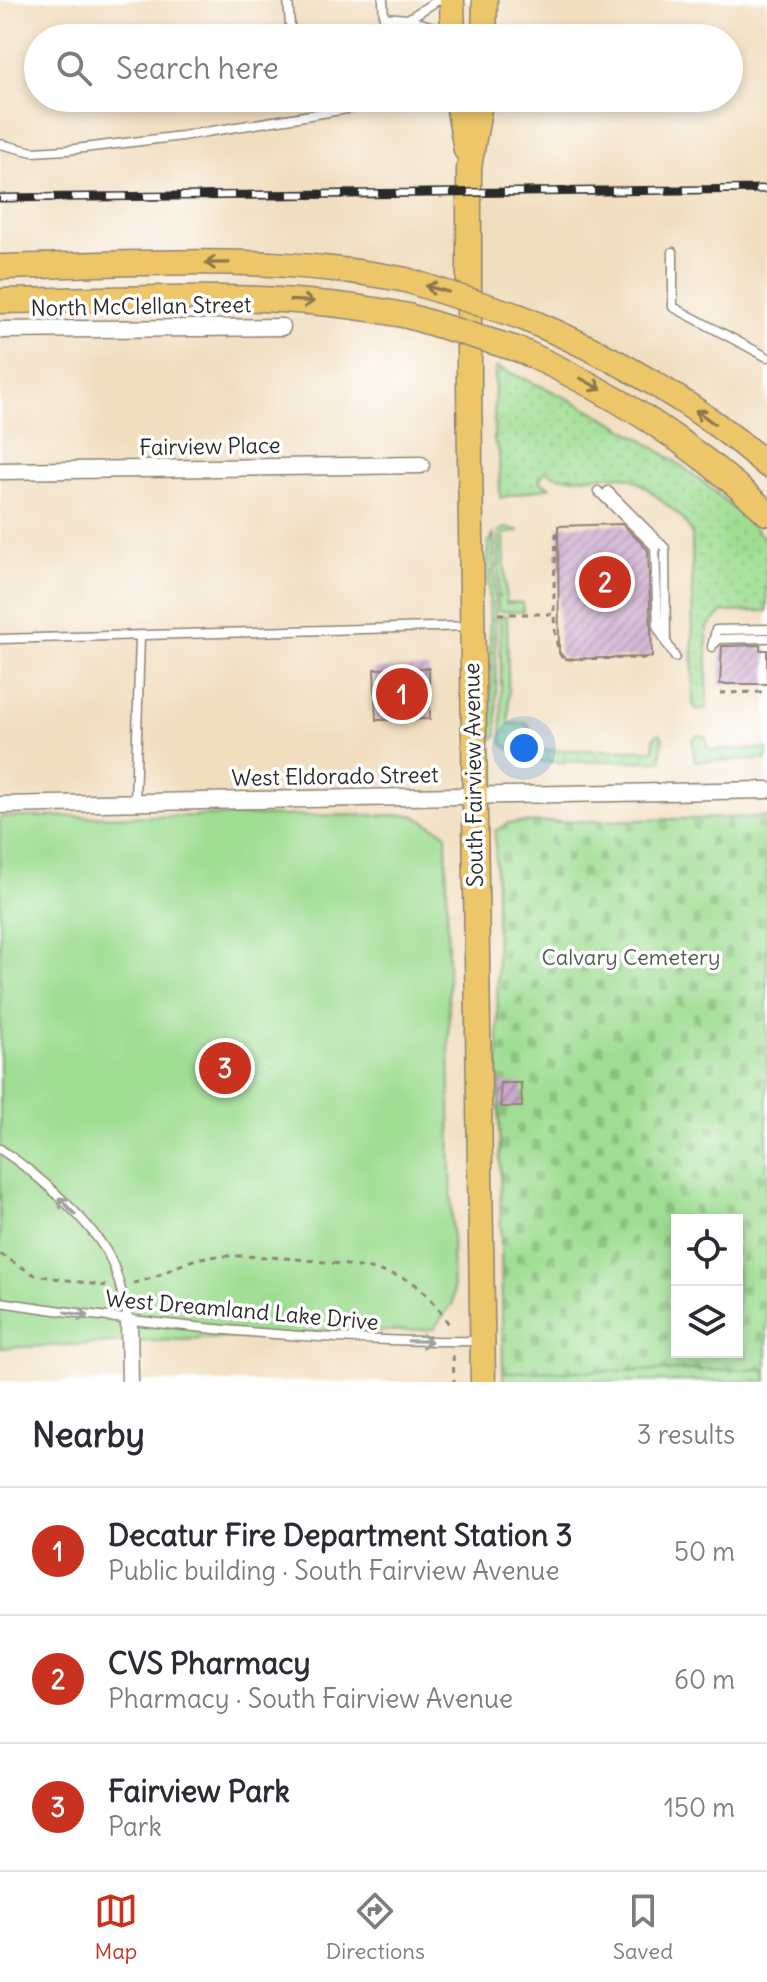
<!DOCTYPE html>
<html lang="en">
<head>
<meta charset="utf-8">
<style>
	body { margin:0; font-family:Delius,sans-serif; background:#f7f7f7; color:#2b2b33 }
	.controls { position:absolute; right:24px; bottom:24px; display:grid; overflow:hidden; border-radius:0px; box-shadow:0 4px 12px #0003 }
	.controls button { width:72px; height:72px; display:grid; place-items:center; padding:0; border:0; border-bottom:2px solid #e1e1e2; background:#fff; color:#2b2b33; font:40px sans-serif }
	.you { position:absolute; left:524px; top:748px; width:28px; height:28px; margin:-20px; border:6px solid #fff; border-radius:50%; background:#1a73e8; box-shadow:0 0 0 12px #1a73e833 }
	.badge { display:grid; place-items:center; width:52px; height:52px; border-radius:50%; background:#c8321e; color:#fff; font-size:26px; font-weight:700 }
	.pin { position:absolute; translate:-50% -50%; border:4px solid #fff; box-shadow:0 2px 8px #0006 }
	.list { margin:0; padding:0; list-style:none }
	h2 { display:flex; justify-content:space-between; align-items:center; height:104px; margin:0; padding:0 32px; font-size:34px }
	h2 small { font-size:26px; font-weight:400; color:#7c7c81 }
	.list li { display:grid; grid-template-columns:52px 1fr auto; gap:24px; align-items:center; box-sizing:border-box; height:128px; padding:0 32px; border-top:2px solid #e1e1e2 }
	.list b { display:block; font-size:30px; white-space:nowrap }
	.list p { margin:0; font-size:26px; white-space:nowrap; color:#7c7c81 }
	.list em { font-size:26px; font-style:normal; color:#7c7c81 }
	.icon { flex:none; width:44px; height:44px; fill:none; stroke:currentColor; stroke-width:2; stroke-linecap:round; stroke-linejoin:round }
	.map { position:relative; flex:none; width:767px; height:1382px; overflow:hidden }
	.search { position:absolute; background:#fff; box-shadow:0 4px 12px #0003; left:24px; right:24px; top:24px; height:88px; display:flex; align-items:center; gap:20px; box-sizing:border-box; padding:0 28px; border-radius:44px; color:#7c7c81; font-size:30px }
	.sheet { height:488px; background:#fff }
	nav { display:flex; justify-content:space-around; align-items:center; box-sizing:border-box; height:112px; border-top:2px solid #e1e1e2; background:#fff; font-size:22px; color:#7c7c81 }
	nav a { display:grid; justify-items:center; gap:4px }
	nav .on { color:#c8321e }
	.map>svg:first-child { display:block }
	.grass { fill:url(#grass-dots); stroke:#65845e; stroke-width:2 }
	.cemetery { fill:url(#cemetery-stones); stroke:#65845e; stroke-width:2; fill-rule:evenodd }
	.park { fill:#9fdd92; stroke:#65845e; stroke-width:2 }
	.building { fill:url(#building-hatch) }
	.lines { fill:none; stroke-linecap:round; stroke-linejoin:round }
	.lane-casing { stroke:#8e8475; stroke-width:11 }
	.street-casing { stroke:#8e8475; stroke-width:19 }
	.primary-casing { stroke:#8e8475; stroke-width:27 }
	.path { stroke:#8e8475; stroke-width:3; stroke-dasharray:6 6; stroke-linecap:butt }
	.lane { stroke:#fff; stroke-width:8 }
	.street { stroke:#fff; stroke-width:16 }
	.primary { stroke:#ecc669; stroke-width:24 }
	.rail-casing { stroke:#2b2b2b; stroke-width:9 }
	.rail { stroke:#fff; stroke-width:6; stroke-dasharray:18; stroke-linecap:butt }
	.primary-bridge-casing { stroke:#8e8475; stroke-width:27; stroke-linecap:butt }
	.primary-bridge { stroke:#ecc669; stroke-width:24 }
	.oneway { stroke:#8c784a }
	.oneway2 { stroke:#a0a0a0 }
	.labels { text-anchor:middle; stroke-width:7; stroke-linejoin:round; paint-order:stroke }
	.street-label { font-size:22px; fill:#2b2b2b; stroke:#fff }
	.park-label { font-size:22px; fill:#4e604a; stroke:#fff }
</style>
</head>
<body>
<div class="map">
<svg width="767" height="1382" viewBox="0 0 767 1382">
	<defs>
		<pattern id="grass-dots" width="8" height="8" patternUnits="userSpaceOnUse" patternTransform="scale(2)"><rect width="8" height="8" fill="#9fdd92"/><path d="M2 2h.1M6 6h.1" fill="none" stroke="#89be7e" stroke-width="1.8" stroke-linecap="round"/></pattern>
		<pattern id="cemetery-stones" width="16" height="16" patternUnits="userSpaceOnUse" patternTransform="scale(2)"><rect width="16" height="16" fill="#9fdd92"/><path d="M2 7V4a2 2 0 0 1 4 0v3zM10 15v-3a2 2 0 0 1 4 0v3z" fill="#89be7e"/></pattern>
		<pattern id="building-hatch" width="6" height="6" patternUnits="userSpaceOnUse" patternTransform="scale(2)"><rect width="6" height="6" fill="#cba9cc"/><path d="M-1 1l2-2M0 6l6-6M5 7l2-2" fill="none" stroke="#a58aa6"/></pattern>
	</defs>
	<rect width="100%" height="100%" fill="#fff"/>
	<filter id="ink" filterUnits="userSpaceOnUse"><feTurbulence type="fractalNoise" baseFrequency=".0125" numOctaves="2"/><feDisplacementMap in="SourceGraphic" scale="16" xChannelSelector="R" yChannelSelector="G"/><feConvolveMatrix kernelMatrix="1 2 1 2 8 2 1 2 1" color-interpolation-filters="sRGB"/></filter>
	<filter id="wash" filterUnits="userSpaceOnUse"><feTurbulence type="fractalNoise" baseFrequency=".006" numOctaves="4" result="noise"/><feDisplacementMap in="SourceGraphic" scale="32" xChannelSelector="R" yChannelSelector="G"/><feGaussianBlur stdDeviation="1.8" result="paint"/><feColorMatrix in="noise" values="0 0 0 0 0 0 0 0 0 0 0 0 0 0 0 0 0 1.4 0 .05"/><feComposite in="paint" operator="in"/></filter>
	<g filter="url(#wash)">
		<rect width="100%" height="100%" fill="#f1debf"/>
		<!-- grass -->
		<path class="grass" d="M495,367C596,406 692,461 767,541V611L723,612L707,627V705L704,710L696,709L693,705L692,535C686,519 676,512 663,502C652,493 640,480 626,477C600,471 569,485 545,471L539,481L550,487L500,498L499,452L494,440Z
			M506,528L520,531L504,534L506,602L522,603L523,612L498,611L499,531Z
			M494,534L497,736L492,740L488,544Z
			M500,616H507L509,724L526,723L535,735V750H654V737L659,733L663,737L661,761L526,762L502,743Z
			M698,735L706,737L708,750L767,749V760L695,761L692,740Z
			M767,1369V1381L503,1382V1372Z"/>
		<!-- cemetery -->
		<path class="cemetery" d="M767,817V1369L503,1372L495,831L508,823ZM677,1220H737V1352H677Z"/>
		<!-- park -->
		<path class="park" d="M413,815L446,833L453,1303L433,1329L0,1348V817Z"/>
		<g id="blocks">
			<!-- building -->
			<path class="building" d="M622,524L648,550L652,657L566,659L559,653L558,526Z
				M760,645V650H767V684H720L722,646Z
				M429,668L430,719L376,720L374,669Z
				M500,1083H521L522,1107H501Z"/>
		</g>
	</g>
	<g filter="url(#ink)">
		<use href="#blocks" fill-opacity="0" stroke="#8e8475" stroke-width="2"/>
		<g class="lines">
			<!-- lane casing -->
			<g class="lane-casing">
				<path id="lane" d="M288,0L291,38
					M383,0L385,38
					M384,17L408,19L449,32
					M408,19L438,0
					M0,144L33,152L67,150L182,136L353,108L361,98
					M673,252V307L767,357
					M598,491L655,547L658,628L675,657
					M608,491L665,548L666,643
					M0,639L471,626
					M712,646L719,639L767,638
					M712,647L716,630L767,629
					M135,803L140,636
					M0,1149C35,1172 95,1224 112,1262C120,1281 124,1302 129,1322
					M0,1302C160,1326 319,1343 481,1341"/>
			</g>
			<!-- street casing -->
			<g class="street-casing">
				<path id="street" d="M0,330L282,327
					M0,471L421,465
					M0,805L767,790
					M129,1322L130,1382"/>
			</g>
			<!-- primary casing -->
			<g class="primary-casing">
				<path id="primary" d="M452,0L453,38
					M484,38L485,0
					M457,98L466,150
					M481,98L469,168V386L483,1382
					M0,267C135,264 272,253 406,280
					M0,301C135,300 275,288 408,316
					M521,317C610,354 694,401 767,465
					M520,350C613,392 693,443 767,513"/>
			</g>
			<!-- path -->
			<path class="path" d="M556,533C556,560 548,640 563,659L652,658
				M498,614H554
				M720,693L767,692
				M0,1254L35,1275L106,1286
				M133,1283C158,1279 178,1263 201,1258C238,1251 381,1263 412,1282C429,1294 441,1311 451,1328
				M453,1355L454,1382"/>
			<!-- lane -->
			<use href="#lane" class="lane"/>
			<!-- street -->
			<use href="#street" class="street"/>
			<!-- primary -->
			<use href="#primary" class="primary"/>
			<!-- rail casing -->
			<g class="rail-casing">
				<path id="rail" d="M0,198L767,189"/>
			</g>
			<!-- rail -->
			<use href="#rail" class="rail"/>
			<!-- primary-bridge casing -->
			<g class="primary-bridge-casing">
				<path id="primary-bridge" d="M406,280L521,317
					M408,316L520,350"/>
			</g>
			<!-- primary-bridge -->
			<use href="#primary-bridge" class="primary-bridge"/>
		</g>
		<!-- one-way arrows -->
		<defs><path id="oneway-shaft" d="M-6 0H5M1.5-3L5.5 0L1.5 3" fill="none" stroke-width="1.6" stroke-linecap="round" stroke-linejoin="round" transform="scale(2)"/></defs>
		<g class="oneway">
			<use href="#oneway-shaft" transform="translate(217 263) rotate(179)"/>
			<use href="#oneway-shaft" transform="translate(437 289) rotate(-165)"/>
			<use href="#oneway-shaft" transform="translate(302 301) rotate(3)"/>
			<use href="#oneway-shaft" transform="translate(591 384) rotate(29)"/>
			<use href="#oneway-shaft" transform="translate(705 417) rotate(-144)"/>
		</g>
		<g class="oneway2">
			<use href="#oneway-shaft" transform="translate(67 1206) rotate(-134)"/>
			<use href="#oneway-shaft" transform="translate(77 1314) rotate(9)"/>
			<use href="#oneway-shaft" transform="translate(420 1341) rotate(1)"/>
		</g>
	</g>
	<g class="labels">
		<!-- street labels -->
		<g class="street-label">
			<text transform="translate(141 306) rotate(-1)" y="8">North McClellan Street</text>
			<text transform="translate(210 446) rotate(-1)" y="8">Fairview Place</text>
			<text transform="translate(473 775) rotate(-91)" y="8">South Fairview Avenue</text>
			<text transform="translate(335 776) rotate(-1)" y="8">West Eldorado Street</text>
			<text transform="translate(242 1310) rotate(5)" y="8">West Dreamland Lake Drive</text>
		</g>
		<!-- park labels -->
		<g class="park-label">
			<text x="631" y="965">Calvary Cemetery</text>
		</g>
	</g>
</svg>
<div class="controls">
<button><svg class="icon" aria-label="locate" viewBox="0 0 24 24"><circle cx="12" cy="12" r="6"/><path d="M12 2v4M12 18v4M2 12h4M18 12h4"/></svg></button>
<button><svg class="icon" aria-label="layers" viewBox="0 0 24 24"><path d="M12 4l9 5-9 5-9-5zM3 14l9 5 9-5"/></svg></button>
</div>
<div class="you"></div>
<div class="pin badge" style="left:402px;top:694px">1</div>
<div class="pin badge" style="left:605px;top:582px">2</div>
<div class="pin badge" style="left:225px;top:1068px">3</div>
<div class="search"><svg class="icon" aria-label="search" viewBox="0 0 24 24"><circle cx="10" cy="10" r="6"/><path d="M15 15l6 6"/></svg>Search here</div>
</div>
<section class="sheet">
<h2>Nearby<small>3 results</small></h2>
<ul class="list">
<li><span class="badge">1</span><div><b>Decatur Fire Department Station 3</b><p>Public building · South Fairview Avenue</p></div><em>50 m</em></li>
<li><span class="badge">2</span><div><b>CVS Pharmacy</b><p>Pharmacy · South Fairview Avenue</p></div><em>60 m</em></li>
<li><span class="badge">3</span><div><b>Fairview Park</b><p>Park</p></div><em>150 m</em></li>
</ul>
</section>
<nav>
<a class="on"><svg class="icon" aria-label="map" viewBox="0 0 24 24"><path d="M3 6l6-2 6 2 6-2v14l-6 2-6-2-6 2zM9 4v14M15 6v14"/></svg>Map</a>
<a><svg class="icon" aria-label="directions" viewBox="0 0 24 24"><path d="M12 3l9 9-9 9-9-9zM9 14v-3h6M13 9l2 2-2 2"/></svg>Directions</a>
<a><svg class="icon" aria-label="saved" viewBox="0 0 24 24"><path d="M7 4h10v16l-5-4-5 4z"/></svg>Saved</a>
</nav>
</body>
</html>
